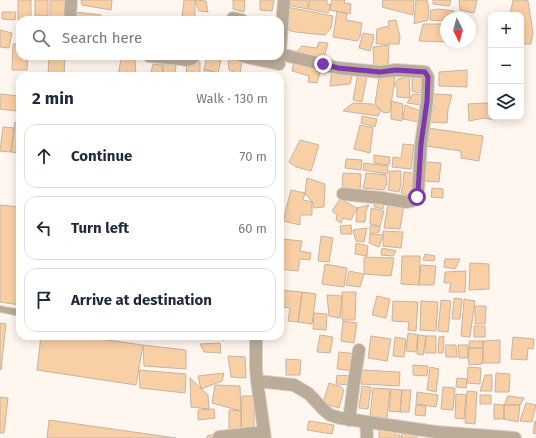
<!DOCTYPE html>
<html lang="en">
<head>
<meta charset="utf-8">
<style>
	body { margin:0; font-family:"Fira Sans",sans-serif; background:#f6f6f7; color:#1f2937 }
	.controls { position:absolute; right:12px; top:12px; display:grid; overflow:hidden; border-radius:8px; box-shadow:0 2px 10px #0003 }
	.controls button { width:36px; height:36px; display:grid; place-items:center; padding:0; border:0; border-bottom:1px solid #e0e1e3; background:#fff; color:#1f2937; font:20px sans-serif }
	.compass { position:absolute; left:440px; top:12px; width:36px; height:36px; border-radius:50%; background:#fff; box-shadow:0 2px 10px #0003; rotate:174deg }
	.stop { position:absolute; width:12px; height:12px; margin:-9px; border:3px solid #7c39ad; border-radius:50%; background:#fff }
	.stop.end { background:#7c39ad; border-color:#fff; box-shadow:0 1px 4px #0008 }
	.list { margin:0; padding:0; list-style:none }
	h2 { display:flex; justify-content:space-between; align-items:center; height:52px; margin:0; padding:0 16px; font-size:17px }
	h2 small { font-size:13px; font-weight:400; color:#747a83 }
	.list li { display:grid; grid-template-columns:26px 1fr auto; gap:12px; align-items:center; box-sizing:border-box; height:64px; margin:0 8px 8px; padding:0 8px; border:1px solid #e0e1e3; border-radius:12px }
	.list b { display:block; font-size:15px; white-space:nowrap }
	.list em { font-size:13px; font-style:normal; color:#747a83 }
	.icon { flex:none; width:22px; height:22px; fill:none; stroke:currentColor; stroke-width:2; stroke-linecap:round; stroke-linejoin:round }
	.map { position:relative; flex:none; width:536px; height:438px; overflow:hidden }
	.search { position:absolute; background:#fff; box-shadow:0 2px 10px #0003; left:16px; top:16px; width:268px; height:44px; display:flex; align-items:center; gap:10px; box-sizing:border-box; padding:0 14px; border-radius:12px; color:#747a83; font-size:15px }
	.panel { position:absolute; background:#fff; box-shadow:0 2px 10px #0003; left:16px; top:72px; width:268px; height:268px; border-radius:12px }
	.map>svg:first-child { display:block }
	.building { fill:#f9cfa6; stroke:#c7b3a0 }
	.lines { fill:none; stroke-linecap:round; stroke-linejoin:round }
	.lane-casing { stroke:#dbd3cc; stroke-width:8 }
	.street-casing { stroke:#dbd3cc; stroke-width:14 }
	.lane { stroke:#baac98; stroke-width:6 }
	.street { stroke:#baac98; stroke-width:12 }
	.route { stroke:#7c39ad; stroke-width:5 }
</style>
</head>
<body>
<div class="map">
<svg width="536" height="438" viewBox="0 0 536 438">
	<rect width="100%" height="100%" fill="#fff7ef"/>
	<!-- building -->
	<path class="building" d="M18,0H31V20H18Z
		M35,0H48V16H35Z
		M50,0H65V17H50Z
		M81,0H112L111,10L82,5Z
		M184,0H195V17H182Z
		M195,0L206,1L208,12L199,11Z
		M233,0H245L244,12L233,9Z
		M260,0H274L272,11L260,10Z
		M287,0H308V9L286,5Z
		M310,0H327V5L331,4L328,13L308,9Z
		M332,0H345L344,3L351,4L350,14L330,10Z
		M383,0H414L413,15L382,7Z
		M416,0H427L429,10L428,20L414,24Z
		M433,0H451L449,6L433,4Z
		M459,0H477L474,13L460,10Z
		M513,0H523L528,1L533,33L531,44H521V15H510Z
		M287,7L333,16L331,28L325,35L295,32L285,29Z
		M439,9L454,11V18H446V21L430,20L431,10Z
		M337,11L347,13L346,20L362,23L360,37L357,41L333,37Z
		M2,12H16L15,20L2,19Z
		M75,12L101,15L100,20H75Z
		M109,17L122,18V20H109Z
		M396,20L400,37L399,44H376L377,29L389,26L388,21Z
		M423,24H446V42H448L419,41Z
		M0,30L12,33L9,48L0,47Z
		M363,33L374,35L373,41L370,51L359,48Z
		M319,42L328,43L323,61L294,55L302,46L317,48Z
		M13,44H20V56H28L27,70H12Z
		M389,45L388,67H374L373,47Z
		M49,56L65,57L64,76H48Z
		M207,56H222L218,73L204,69Z
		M228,58L242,59L240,75L229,70Z
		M121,59L135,60L136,76H118Z
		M294,60L322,66L317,83L308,82L309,76L292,71Z
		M200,62V76H187L186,63Z
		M153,64L162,65L164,76H150Z
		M176,64L175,76H164L162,65Z
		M332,68L353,72L350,84L330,86Z
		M204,69L226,76H204Z
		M467,70V87L439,86V72Z
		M261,73V76H245L244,75Z
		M358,73L367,76L362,102L353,100Z
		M412,74L424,77L426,89L418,93L412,91Z
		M379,77H395L390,112L384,113L375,104Z
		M409,77L410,98L397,97V88L394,85L398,79Z
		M0,94L18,96L16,111L0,109Z
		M413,94L424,95L421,105L407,103Z
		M433,94L452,95L448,109L447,123L426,122L435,108L429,101Z
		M391,101L403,104L402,121L391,119Z
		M353,103L372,104L381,110L378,116L343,111Z
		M485,103H491V117H496L495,120L484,118L469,121L468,104Z
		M405,105L421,111L419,122L403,119Z
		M362,116L377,119L375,127L361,123Z
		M15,122L20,123V153L11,152Z
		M360,125L373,128L370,153L354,149Z
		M3,127L14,128L11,152L0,151Z
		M428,128L483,136L479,161L461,158V151L426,146Z
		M300,140L319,145L311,171L296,167L289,162Z
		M403,144L414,145L411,169L392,167L393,157L401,158Z
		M374,155L390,157L389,165L374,163Z
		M346,159L362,160L361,170L345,168Z
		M426,162L441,163L439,182L425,181Z
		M364,163L388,166L387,174L363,170Z
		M389,171H401V185L399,192L388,190L389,184Z
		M404,172L412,173L415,185L412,196L401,193L403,185Z
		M343,173L361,174L360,190L342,189Z
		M366,173L386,175L387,184L384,190L363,188L365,180Z
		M307,178L325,184L324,207L314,208L312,202L305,193Z
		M432,188L443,189V198L431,197Z
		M291,190L305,193L303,200L312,202V215H300V225L283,221Z
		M340,199L357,208L351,220L343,218L341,223L336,220L337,215L332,211Z
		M384,200L383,209L374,207L375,201Z
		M388,203L404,205L400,229L384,228Z
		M0,205L20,207V305L0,302Z
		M369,205L366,211L365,222H356L357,208Z
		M371,208L384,211L380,226L370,224Z
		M351,225L352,234H341L340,226Z
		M370,226H380L379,232L370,234Z
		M367,228L364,242L356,241L353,230Z
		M383,231L403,232L401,248L383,246Z
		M370,234L383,235L379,247L369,243Z
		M321,236L333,238L329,262L318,261Z
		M282,239L302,241L300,251L311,253L310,260L300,259L298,271L280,269V254Z
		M356,243L368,246L367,256L355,254Z
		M382,248L396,251L393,256L381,255Z
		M425,254L435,256L434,261L423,260Z
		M402,256H420L419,285L401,284Z
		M364,257L394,258L391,276L364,274Z
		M445,259H460L455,269L444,267Z
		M470,263L489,264V289L469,290Z
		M325,264L347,268L344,287L322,284Z
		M421,265L436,266L434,285H419Z
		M349,271L364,274L360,287L346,285Z
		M466,271L465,292H449L451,283H444L445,272Z
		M280,290L302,292L298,322L288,321L290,308L280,307Z
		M302,292L316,294L312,324L298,322Z
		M342,292H356L355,320H342Z
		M327,295L342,296L340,318L329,316Z
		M377,296L390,299L386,318L372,315Z
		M454,298L462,299L460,319H452Z
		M464,299L475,301L470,337L461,336Z
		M441,300L451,301L448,332L438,331Z
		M393,301L418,302L416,331L408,330L409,322L392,321Z
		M421,301L438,302L436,331L420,330Z
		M475,306H486L485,324H475Z
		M314,313L327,314L326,330L313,329Z
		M343,321L357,323L354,343L341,341Z
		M0,323L6,324L1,370L0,369Z
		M474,326H485V337H474Z
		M408,333L418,335L416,352L406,351Z
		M320,335L333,337L330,353L317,352Z
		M418,335L426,336L423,355L417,354Z
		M41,336H79L143,345L136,385L37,370Z
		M201,336H224V340Z
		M371,336L391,339L387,361L368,358Z
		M426,336H436V353H425Z
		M444,336L443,353H438L439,337Z
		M395,337L406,339L404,357L393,356Z
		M513,337L534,339L533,349L528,348L527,360L511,359Z
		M500,340V363H483V341Z
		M469,341H483V348H469Z
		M220,343L221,353L204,352L200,344Z
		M143,345L186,350V369L144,366Z
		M445,345H456L457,357H446Z
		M458,345H468V358H459Z
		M469,348H483L482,364L469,365L468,358Z
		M339,352L357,354L355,371L337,369Z
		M228,356L245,357L246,378L231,377Z
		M286,359L301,360L300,375H286Z
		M413,365L428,366L427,376L413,375Z
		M430,367L439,369L436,392L427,390Z
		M468,367L481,368L480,384L467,383Z
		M139,370L186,374L185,393L140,388Z
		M362,370L400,372L399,386L361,384Z
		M224,373L222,381L201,389L198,376Z
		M496,373L510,374L509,392H495Z
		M337,375L351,376V385L336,384Z
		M485,375H492V391H480Z
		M190,378L208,395L209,409L191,407Z
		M457,378L467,379L466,388L456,387Z
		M329,383L341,387L344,390L339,408L323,403Z
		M215,385L240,386L241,411L212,403Z
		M362,386L371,387L368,409L359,408Z
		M443,387L455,388L453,410L441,409Z
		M373,388L390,389L387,418L370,416Z
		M391,389L402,390L400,412L389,411Z
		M402,390H411L409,412H400Z
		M467,391L477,392L475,424L465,423Z
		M417,392L438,395L436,407L416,404Z
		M456,394L466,395L464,419L455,418Z
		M480,395H491V404H480Z
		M242,396H254V431H241Z
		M508,396L524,398L520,405H504Z
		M0,397L8,398L4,433H0Z
		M526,403L536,405L532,422L520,421Z
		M494,404L504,405V419H494Z
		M416,405L426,406L425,416L415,415Z
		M504,405H520L518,422L504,419Z
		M214,409L215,418L198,420V410Z
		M229,410L241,411V431L229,432Z
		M49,420L176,438H47Z
		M309,421L334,425L332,434L307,430Z
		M535,421H536V434L533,433Z
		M379,429H395V435H400V438H379Z
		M216,434L217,438H207V436Z
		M402,434L417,435V438H401Z"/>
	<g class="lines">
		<!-- lane casing -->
		<g class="lane-casing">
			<path id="lane" d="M0,309L20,313
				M151,336H155"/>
		</g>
		<!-- street casing -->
		<g class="street-casing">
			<path id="street" d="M233,18L242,20
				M70,20L71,0
				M280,50L284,0
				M280,54L338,68L380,72L396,70L425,72L428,77L427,101L421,144L418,192L415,199L412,201L405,202L382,198L343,194
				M149,56L181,59L185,60L191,59L194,56
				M242,56L279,64
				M256,336V368L257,381L265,438
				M257,381L294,385L309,394L323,409L330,415L340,418L436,432L515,438
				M349,420L354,382L359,350
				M366,423L367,438
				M219,437L264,432"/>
		</g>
		<!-- lane -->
		<use href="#lane" class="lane"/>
		<!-- street -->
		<use href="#street" class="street"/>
	</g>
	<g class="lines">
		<!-- route -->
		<path class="route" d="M323,64L338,68L380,72L396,70L425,72L428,77L427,101L421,144L418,192L417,197"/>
	</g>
</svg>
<div class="controls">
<button>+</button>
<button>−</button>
<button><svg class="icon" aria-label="layers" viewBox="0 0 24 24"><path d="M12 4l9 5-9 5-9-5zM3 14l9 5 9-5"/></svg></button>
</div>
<svg class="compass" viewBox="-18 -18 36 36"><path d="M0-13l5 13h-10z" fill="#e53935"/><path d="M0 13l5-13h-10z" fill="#747a83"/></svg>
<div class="stop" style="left:417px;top:197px"></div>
<div class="stop end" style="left:323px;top:64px"></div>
<div class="search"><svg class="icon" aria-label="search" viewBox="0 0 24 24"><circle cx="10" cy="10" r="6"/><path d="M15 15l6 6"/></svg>Search here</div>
<section class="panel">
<h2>2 min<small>Walk · 130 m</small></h2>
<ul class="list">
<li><svg class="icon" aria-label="ahead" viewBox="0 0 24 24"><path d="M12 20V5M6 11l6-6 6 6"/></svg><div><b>Continue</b></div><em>70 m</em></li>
<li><svg class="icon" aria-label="left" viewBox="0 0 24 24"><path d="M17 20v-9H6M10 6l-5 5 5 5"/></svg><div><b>Turn left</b></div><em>60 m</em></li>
<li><svg class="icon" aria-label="arrive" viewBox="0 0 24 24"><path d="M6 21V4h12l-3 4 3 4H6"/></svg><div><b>Arrive at destination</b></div></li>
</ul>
</section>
</div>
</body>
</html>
